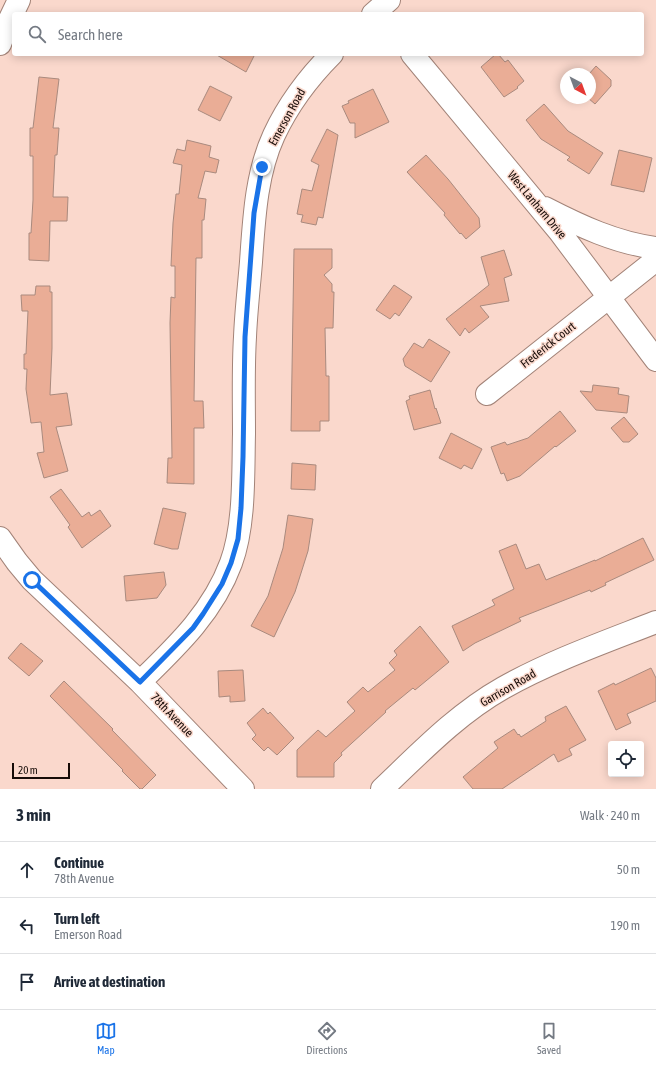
<!DOCTYPE html>
<html lang="en">
<head>
<meta charset="utf-8">
<style>
	body { margin:0; font-family:"Asap Condensed",sans-serif; background:#f2f2f3; color:#1f2937 }
	.controls { position:absolute; right:12px; bottom:12px; display:grid; overflow:hidden; border-radius:4px; box-shadow:0 2px 10px #0003 }
	.controls button { width:36px; height:36px; display:grid; place-items:center; padding:0; border:0; border-bottom:1px solid #e0e1e3; background:#fff; color:#1f2937; font:20px sans-serif }
	.compass { position:absolute; left:560px; top:68px; width:36px; height:36px; border-radius:50%; background:#fff; box-shadow:0 2px 10px #0003; rotate:139deg }
	.scale { position:absolute; left:12px; bottom:10px; width:58px; box-sizing:border-box; padding-left:4px; border:2px solid #160b07; border-top:0; font-size:11px; line-height:14px; white-space:nowrap; color:#160b07; -webkit-text-stroke:3px #fad8cc; paint-order:stroke }
	.stop { position:absolute; width:12px; height:12px; margin:-9px; border:3px solid #1a73e8; border-radius:50%; background:#fff }
	.stop.end { background:#1a73e8; border-color:#fff; box-shadow:0 1px 4px #0008 }
	.list { margin:0; padding:0; list-style:none }
	h2 { display:flex; justify-content:space-between; align-items:center; height:52px; margin:0; padding:0 16px; font-size:17px }
	h2 small { font-size:13px; font-weight:400; color:#747a83 }
	.list li { display:grid; grid-template-columns:26px 1fr auto; gap:12px; align-items:center; box-sizing:border-box; height:56px; padding:0 16px; border-top:1px solid #e0e1e3 }
	.list b { display:block; font-size:15px; white-space:nowrap }
	.list p { margin:0; font-size:13px; white-space:nowrap; color:#747a83 }
	.list em { font-size:13px; font-style:normal; color:#747a83 }
	.icon { flex:none; width:22px; height:22px; fill:none; stroke:currentColor; stroke-width:2; stroke-linecap:round; stroke-linejoin:round }
	.map { position:relative; flex:none; width:656px; height:789px; overflow:hidden }
	.search { position:absolute; background:#fff; box-shadow:0 2px 10px #0003; left:12px; right:12px; top:12px; height:44px; display:flex; align-items:center; gap:10px; box-sizing:border-box; padding:0 14px; border-radius:4px; color:#747a83; font-size:15px }
	.sheet { height:220px; background:#fff }
	nav { display:flex; justify-content:space-around; align-items:center; box-sizing:border-box; height:56px; border-top:1px solid #e0e1e3; background:#fff; font-size:11px; color:#747a83 }
	nav a { display:grid; justify-items:center; gap:2px }
	nav .on { color:#1a73e8 }
	.map>svg:first-child { display:block }
	.building { fill:#eaad96; stroke:#a98a7e }
	.lines { fill:none; stroke-linecap:round; stroke-linejoin:round }
	.street-casing { stroke:#a28378; stroke-width:24 }
	.street { stroke:#fff; stroke-width:22 }
	.route { stroke:#1a73e8; stroke-width:5 }
	.labels { text-anchor:middle; stroke-width:3; stroke-linejoin:round; paint-order:stroke }
	.street-label { font-size:12px; fill:#160b07; stroke:#fad8cc }
</style>
</head>
<body>
<div class="map">
<svg width="656" height="789" viewBox="0 0 656 789">
	<rect width="100%" height="100%" fill="#fad8cc"/>
	<!-- building -->
	<path class="building" d="M215,54H255L246,72Z
		M496,54H498L505,62L508,60L524,81L517,87L518,88L504,97L481,67Z
		M596,66L611,80V86L595,104L588,98H590V74H589Z
		M39,77L59,79L53,128H59L57,155H55L53,197H68L67,221H50L49,261L29,260V233H31L33,200V156H30V128H33Z
		M210,86L232,97L220,121L198,110Z
		M373,89L389,122L355,138V123H350L342,106L349,103L348,101Z
		M544,104L568,131L603,153L589,174L567,160L570,157L541,139L526,120Z
		M327,129L338,135L323,218L318,217L316,225L301,222L303,215L297,214L302,189L312,191L319,165L311,161Z
		M187,140L211,146L209,157L219,160L216,173L205,171L198,198L206,199L204,220H202V258H196L194,401H203L204,428H194V484L167,483L168,458H172L170,323L171,297L175,298V266H171L173,223L176,194H179L182,165L173,163L177,149L185,151Z
		M619,150L652,158L644,192L611,185Z
		M426,155L448,179L479,218L480,227L466,239L461,233L460,234L444,215L445,213L407,172Z
		M294,249H332V268L324,275L332,284V292H334L333,328H325L326,376H329V421H320V431H291Z
		M504,250L512,275L504,278L509,301L480,306L489,317L469,333L465,328L460,336L446,319L489,285L481,257Z
		M394,285L412,297L399,316L395,313L390,319L376,310Z
		M36,286H50V292H52V348L50,395L67,393L72,425L56,427L68,471L44,478L37,453L44,452L41,422L31,423L26,389L27,369H24V354H26L28,311H22L21,295H35Z
		M429,339L450,352L431,382L405,366L403,359L414,343L423,348Z
		M593,385L619,388L618,394L629,396L627,413L596,410L580,391L592,392Z
		M430,390L435,409L436,408L441,423L414,430L406,401L410,399L409,396Z
		M560,411L576,431L556,447L555,446L520,476L507,481L504,473L501,474L491,447L505,442L507,445L528,438Z
		M624,417L638,434L629,442H623L611,428Z
		M451,433L482,449L472,469L464,465L461,469L439,458Z
		M292,463L316,465L315,490L291,489Z
		M61,489L82,517L89,512L91,516L100,510L111,526L82,548L68,527L70,525L50,497Z
		M163,508L186,513L178,549H172L154,544Z
		M288,515L313,519L308,551L295,592L274,637L251,626L268,596L283,548Z
		M643,538L654,560L605,583L606,585L591,592L590,590L519,618L521,621L475,643L463,651L452,626L495,605L492,600L514,589L499,551L516,544L526,569L539,564L546,580L595,560V561Z
		M164,572L166,585L157,598L126,601L124,576Z
		M420,626L449,662L415,690L413,688L385,711L386,712L341,753L342,755L334,763V777H297V750L318,730L326,737L355,711L347,702L363,687L368,692L395,670L389,663L397,655L394,651Z
		M21,643L43,661L29,676L8,658Z
		M651,668L656,678V701L627,714L631,723L616,730L598,691L614,683L615,685Z
		M243,670L245,701L230,702V696L219,697L218,671Z
		M64,681L113,729L112,730L156,775L142,789H140L122,771L123,770L50,696Z
		M566,706L586,740L569,749L572,755L558,762L554,754L502,789H473L463,777L498,748L494,742L514,729L518,735L519,734L521,737L546,721L545,717Z
		M263,708L268,714L270,712L294,738L277,755L268,747L264,751L252,739L256,735L247,723Z"/>
	<g class="lines">
		<!-- street casing -->
		<g class="street-casing">
			<path id="street" d="M373,14L389,0
				M0,44L7,25L19,0
				M412,54L559,231L656,360
				M545,208C580,226 616,243 656,248
				M487,394L656,260
				M0,538L17,562L32,580L140,682L243,789
				M140,682C177,646 213,612 231,563C245,525 243,474 244,434C244,402 243,369 245,337C246,312 249,287 251,262C254,219 256,174 274,135C288,105 309,77 332,54
				M382,789C420,753 457,714 503,688C551,661 605,642 656,622"/>
		</g>
		<!-- street -->
		<use href="#street" class="street"/>
	</g>
	<g class="lines">
		<!-- route -->
		<path class="route" d="M32,580L140,682L193,628L203,614L222,584L231,563L238,539L241,508L243,457L245,337L254,213L262,167"/>
	</g>
	<g class="labels">
		<!-- street labels -->
		<g class="street-label">
			<text transform="translate(287 117) rotate(-61)" y="4">Emerson Road</text>
			<text transform="translate(537 205) rotate(50)" y="4">West Lanham Drive</text>
			<text transform="translate(548 345) rotate(-38)" y="4">Frederick Court</text>
			<text transform="translate(508 688) rotate(-30)" y="4">Garrison Road</text>
			<text transform="translate(172 715) rotate(46)" y="4">78th Avenue</text>
		</g>
	</g>
</svg>
<div class="controls">
<button><svg class="icon" aria-label="locate" viewBox="0 0 24 24"><circle cx="12" cy="12" r="6"/><path d="M12 2v4M12 18v4M2 12h4M18 12h4"/></svg></button>
</div>
<svg class="compass" viewBox="-18 -18 36 36"><path d="M0-13l5 13h-10z" fill="#e53935"/><path d="M0 13l5-13h-10z" fill="#747a83"/></svg>
<div class="scale">20 m</div>
<div class="stop" style="left:32px;top:580px"></div>
<div class="stop end" style="left:262px;top:167px"></div>
<div class="search"><svg class="icon" aria-label="search" viewBox="0 0 24 24"><circle cx="10" cy="10" r="6"/><path d="M15 15l6 6"/></svg>Search here</div>
</div>
<section class="sheet">
<h2>3 min<small>Walk · 240 m</small></h2>
<ul class="list">
<li><svg class="icon" aria-label="ahead" viewBox="0 0 24 24"><path d="M12 20V5M6 11l6-6 6 6"/></svg><div><b>Continue</b><p>78th Avenue</p></div><em>50 m</em></li>
<li><svg class="icon" aria-label="left" viewBox="0 0 24 24"><path d="M17 20v-9H6M10 6l-5 5 5 5"/></svg><div><b>Turn left</b><p>Emerson Road</p></div><em>190 m</em></li>
<li><svg class="icon" aria-label="arrive" viewBox="0 0 24 24"><path d="M6 21V4h12l-3 4 3 4H6"/></svg><div><b>Arrive at destination</b></div></li>
</ul>
</section>
<nav>
<a class="on"><svg class="icon" aria-label="map" viewBox="0 0 24 24"><path d="M3 6l6-2 6 2 6-2v14l-6 2-6-2-6 2zM9 4v14M15 6v14"/></svg>Map</a>
<a><svg class="icon" aria-label="directions" viewBox="0 0 24 24"><path d="M12 3l9 9-9 9-9-9zM9 14v-3h6M13 9l2 2-2 2"/></svg>Directions</a>
<a><svg class="icon" aria-label="saved" viewBox="0 0 24 24"><path d="M7 4h10v16l-5-4-5 4z"/></svg>Saved</a>
</nav>
</body>
</html>
